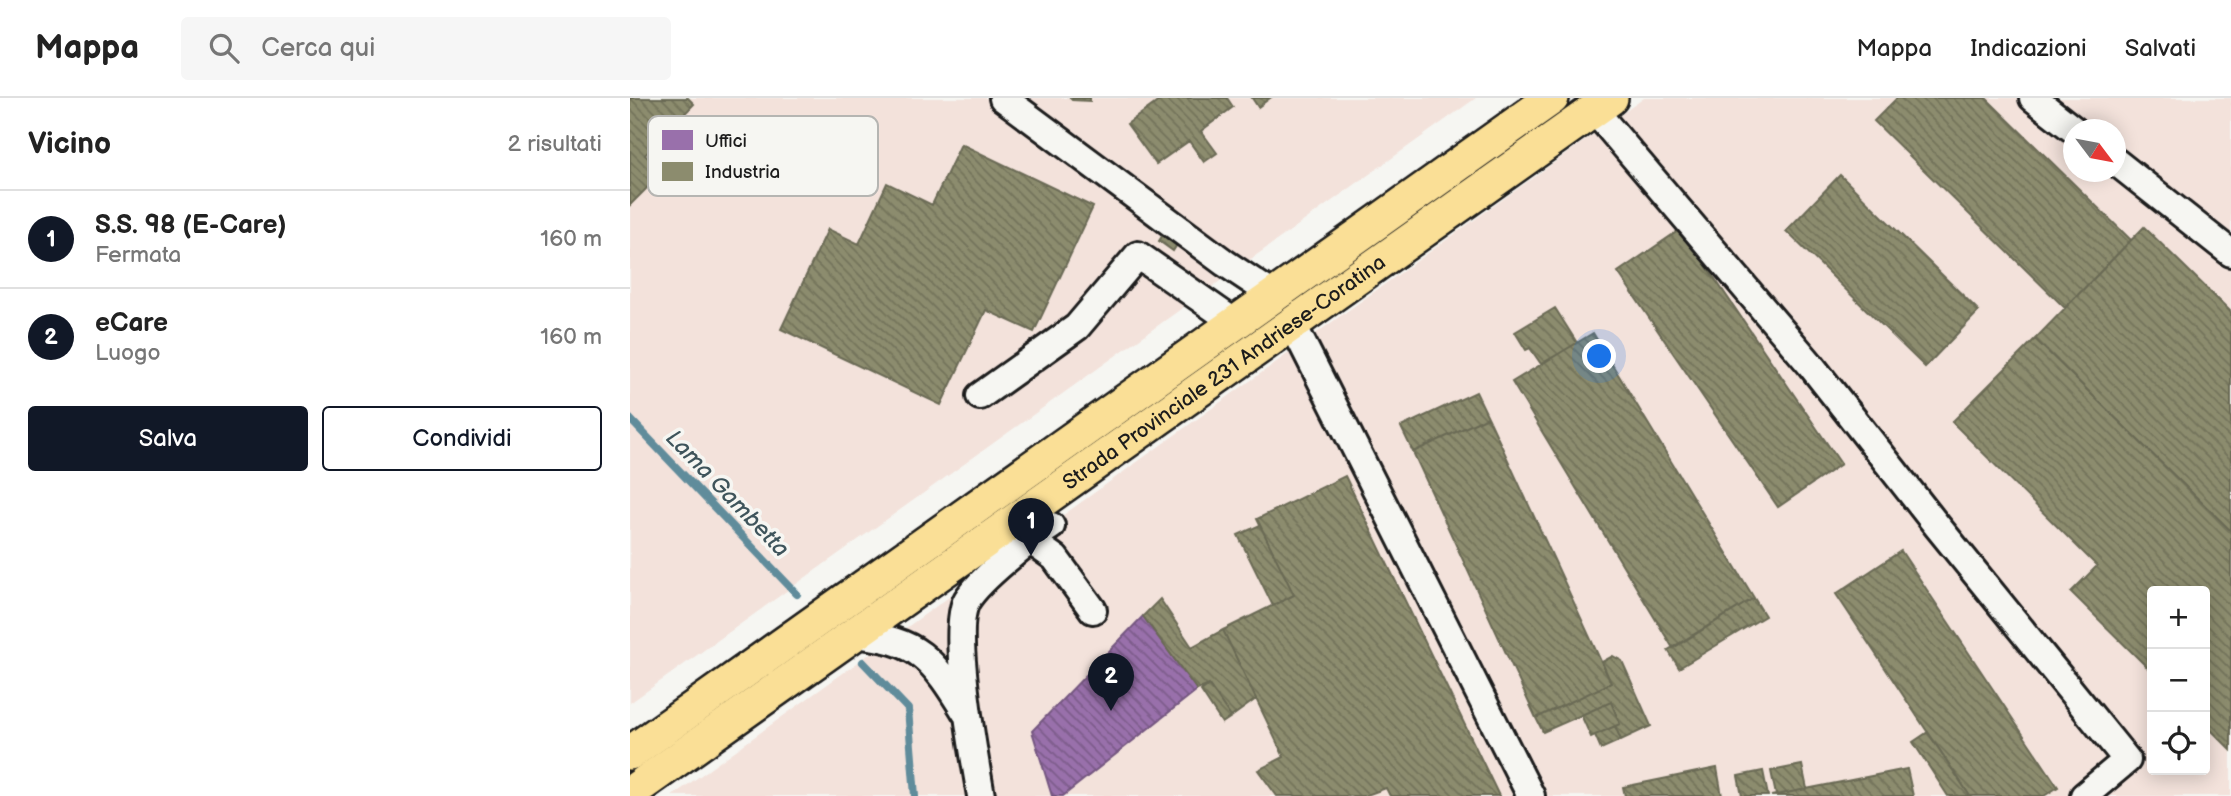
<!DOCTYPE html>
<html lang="it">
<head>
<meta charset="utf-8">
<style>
	body { margin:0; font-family:"Balsamiq Sans",sans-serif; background:#f6f6f6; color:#222 }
	.controls { position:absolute; right:21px; bottom:21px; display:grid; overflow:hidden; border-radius:7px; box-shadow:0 4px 18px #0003 }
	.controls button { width:63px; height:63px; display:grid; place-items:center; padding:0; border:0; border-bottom:2px solid #e0e0e0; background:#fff; color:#222; font:35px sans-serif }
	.compass { position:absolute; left:1433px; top:21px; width:63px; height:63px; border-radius:50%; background:#fff; box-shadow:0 4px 18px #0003; rotate:122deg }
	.you { position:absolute; left:970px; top:259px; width:24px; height:24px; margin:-18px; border:5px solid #fff; border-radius:50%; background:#1a73e8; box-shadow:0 0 0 10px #1a73e833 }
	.badge { display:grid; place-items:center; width:46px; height:46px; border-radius:50%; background:#111827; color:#fff; font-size:23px; font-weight:700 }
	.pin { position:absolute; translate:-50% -58px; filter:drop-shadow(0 2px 4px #0008) }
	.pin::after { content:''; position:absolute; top:37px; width:24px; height:21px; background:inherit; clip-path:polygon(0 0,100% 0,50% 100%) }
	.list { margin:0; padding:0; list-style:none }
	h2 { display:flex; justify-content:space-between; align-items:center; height:91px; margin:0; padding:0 28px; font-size:30px }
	h2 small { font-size:23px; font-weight:400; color:#767676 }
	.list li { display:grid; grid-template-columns:46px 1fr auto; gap:21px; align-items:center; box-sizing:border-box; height:98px; padding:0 28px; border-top:2px solid #e0e0e0 }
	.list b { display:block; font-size:26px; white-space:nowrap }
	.list p { margin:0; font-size:23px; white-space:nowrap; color:#767676 }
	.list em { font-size:23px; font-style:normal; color:#767676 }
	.actions { display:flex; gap:14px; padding:21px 28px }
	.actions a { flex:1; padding:16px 0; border:2px solid #111827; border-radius:7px; text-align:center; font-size:24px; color:#111827 }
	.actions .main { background:#111827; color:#fff }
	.icon { flex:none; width:38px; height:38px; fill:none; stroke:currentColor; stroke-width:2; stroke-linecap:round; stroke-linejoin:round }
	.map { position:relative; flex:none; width:1601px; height:698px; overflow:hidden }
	header { display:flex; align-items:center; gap:42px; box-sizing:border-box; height:98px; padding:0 35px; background:#fff; border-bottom:2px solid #e0e0e0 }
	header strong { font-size:33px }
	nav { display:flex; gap:38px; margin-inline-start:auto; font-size:24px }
	.search { width:490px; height:63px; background:#f6f6f6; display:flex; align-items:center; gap:18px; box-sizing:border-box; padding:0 24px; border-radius:7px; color:#767676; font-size:26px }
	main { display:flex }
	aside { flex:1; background:#fff }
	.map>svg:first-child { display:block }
	.built { fill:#f3e2db; fill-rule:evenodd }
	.offices { fill:url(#offices-back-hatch); stroke:#745780; stroke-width:2 }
	.industry { fill:url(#industry-back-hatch); stroke:#6a6a55; stroke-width:2 }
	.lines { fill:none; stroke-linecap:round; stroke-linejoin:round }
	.stream { stroke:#608c9b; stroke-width:8 }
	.minor-casing { stroke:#1c1c1c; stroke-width:32 }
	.major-casing { stroke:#1c1c1c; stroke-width:38 }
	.minor { stroke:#f6f6f2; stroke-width:26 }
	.major { stroke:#fadf96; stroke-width:33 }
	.labels { text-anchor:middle; stroke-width:7; stroke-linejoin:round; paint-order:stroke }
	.street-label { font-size:21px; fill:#1c1c1c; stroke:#f6f6f2 }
	.water-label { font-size:23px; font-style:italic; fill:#3e545b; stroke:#f6f6f2 }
	.key { fill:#f6f6f2; stroke:#b5b5b2; stroke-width:2 }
	.key-label { font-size:19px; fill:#1c1c1c }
</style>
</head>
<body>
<header>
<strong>Mappa</strong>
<div class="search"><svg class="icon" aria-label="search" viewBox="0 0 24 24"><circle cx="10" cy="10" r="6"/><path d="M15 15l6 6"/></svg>Cerca qui</div>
<nav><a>Mappa</a><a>Indicazioni</a><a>Salvati</a></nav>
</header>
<main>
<aside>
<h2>Vicino<small>2 risultati</small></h2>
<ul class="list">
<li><span class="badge">1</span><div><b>S.S. 98 (E-Care)</b><p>Fermata</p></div><em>160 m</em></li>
<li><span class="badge">2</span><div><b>eCare</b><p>Luogo</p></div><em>160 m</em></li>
</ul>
<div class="actions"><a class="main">Salva</a><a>Condividi</a></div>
</aside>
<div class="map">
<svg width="1601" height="698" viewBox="0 0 1601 698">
	<defs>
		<pattern id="offices-back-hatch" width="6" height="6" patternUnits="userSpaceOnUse" patternTransform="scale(1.75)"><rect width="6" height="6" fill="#9970ab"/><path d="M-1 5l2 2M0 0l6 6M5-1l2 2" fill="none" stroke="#7c5b8a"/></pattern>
		<pattern id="industry-back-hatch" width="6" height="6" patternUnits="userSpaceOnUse" patternTransform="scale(1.75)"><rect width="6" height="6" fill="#8c8c6e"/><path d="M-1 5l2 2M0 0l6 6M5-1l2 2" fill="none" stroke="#72725a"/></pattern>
	</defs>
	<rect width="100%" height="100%" fill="#f6f6f2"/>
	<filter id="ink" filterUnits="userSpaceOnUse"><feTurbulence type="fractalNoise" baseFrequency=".0143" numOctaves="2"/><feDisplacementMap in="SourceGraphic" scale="14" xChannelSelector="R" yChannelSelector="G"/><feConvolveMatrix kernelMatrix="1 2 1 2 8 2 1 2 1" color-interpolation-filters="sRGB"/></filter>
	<g filter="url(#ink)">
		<!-- built -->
		<path class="built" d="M0,0H846L0,605Z
			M1014,0H1601V698H42ZM1444,32H1486V74H1444ZM1522,493H1575V672H1522Z"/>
		<!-- offices -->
		<path class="offices" d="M513,518L567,592L433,698H422L402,633Z"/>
		<!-- industry -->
		<path class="industry" d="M0,0H58L64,6L15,57L33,74L0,107Z
			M440,0H460V3L442,2Z
			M533,0H597L603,9L571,33L587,55L574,64L559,43L526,66L497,26Z
			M622,0H640L628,9Z
			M1267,0H1356L1501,142L1435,210L1244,23Z
			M331,46L463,109L404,234L356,212L311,307L151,231L198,131L229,146L257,85L302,107Z
			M1210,77L1349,213L1295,269L1156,133Z
			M1514,129L1601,214V433L1405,241Z
			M1051,131L1211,366L1148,409L988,174Z
			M534,135L548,145L543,153L529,143Z
			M925,210L947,245L911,266L900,250L896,252L885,234Z
			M963,235L1124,500L1043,550L882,284Z
			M1405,241L1601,433V652L1575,626V493H1522V574L1441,494L1467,468L1322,324Z
			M846,294L858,319L783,354L771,329Z
			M858,319L981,585L906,620L783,354Z
			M715,378L869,698H760L756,690L734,698H647L628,672L654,659L593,532L664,497L627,421Z
			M630,427L664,497L643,508L608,437Z
			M1271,453L1428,689L1414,698H1340L1206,496Z
			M1124,500L1135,518L1049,570L1038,552Z
			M530,501L562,549L593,532L626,601L601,619L579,587L567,592L513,518Z
			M983,558L992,563L1021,628L991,642L985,628L990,626L981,604L913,634L906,620L981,585L972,564Z
			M579,587L601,619L592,625L571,593Z
			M981,604L990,626L961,639L951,617Z
			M985,628L991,642L971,651L965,637Z
			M1298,634L1340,698H1318L1283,644Z
			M1172,667L1177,691L1146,697L1141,673Z
			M1087,670L1092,698H995L993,689Z
			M1277,671L1283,698H1141L1146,697Z
			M1133,673L1138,698H1112L1108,678Z"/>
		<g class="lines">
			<!-- stream -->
			<path class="stream" d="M0,321L167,496
				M233,564L278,611L285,698"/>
			<!-- minor casing -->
			<g class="minor-casing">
				<path id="minor" d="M373,0L595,165L643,197
					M1403,0L1444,32
					M964,12L1180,266L1308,429L1497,662L1454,698
					M1486,64L1601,155
					M662,225L901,698
					M350,298L447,229L508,157L604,224
					M387,433L425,460L463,512
					M223,536C289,542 302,560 336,615
					M351,698C345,662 320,530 337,502C350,481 400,441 421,428"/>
			</g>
			<!-- major casing -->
			<g class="major-casing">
				<g id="major">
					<path d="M0,655L922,0"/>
					<path id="s1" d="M0,695L981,0"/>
				</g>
			</g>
			<!-- minor -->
			<use href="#minor" class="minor"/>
			<!-- major -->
			<use href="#major" class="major"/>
		</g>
	</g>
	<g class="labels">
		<!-- street labels -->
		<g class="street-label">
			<text dy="7" stroke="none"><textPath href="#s1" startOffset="728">Strada Provinciale 231 Andriese-Coratina</textPath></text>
		</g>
		<!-- water labels -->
		<g class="water-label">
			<text transform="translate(98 395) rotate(46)" y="8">Lama Gambetta</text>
		</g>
	</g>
	<!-- legend -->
	<rect x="18" y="18" width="230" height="80" rx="10" class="key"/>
	<rect x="32" y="32" width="31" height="20" fill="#9970ab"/>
	<rect x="32" y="64" width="31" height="19" fill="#8c8c6e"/>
	<g class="key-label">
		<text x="75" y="49">Uffici</text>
		<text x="75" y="80">Industria</text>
	</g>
</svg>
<div class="controls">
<button>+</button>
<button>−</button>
<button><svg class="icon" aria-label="locate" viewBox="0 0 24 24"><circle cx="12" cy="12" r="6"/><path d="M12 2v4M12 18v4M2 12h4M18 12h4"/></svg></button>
</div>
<svg class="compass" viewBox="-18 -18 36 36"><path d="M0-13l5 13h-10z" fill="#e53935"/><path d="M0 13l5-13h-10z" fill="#767676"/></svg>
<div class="you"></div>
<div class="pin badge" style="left:401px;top:458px">1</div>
<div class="pin badge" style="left:481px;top:613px">2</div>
</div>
</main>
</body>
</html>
